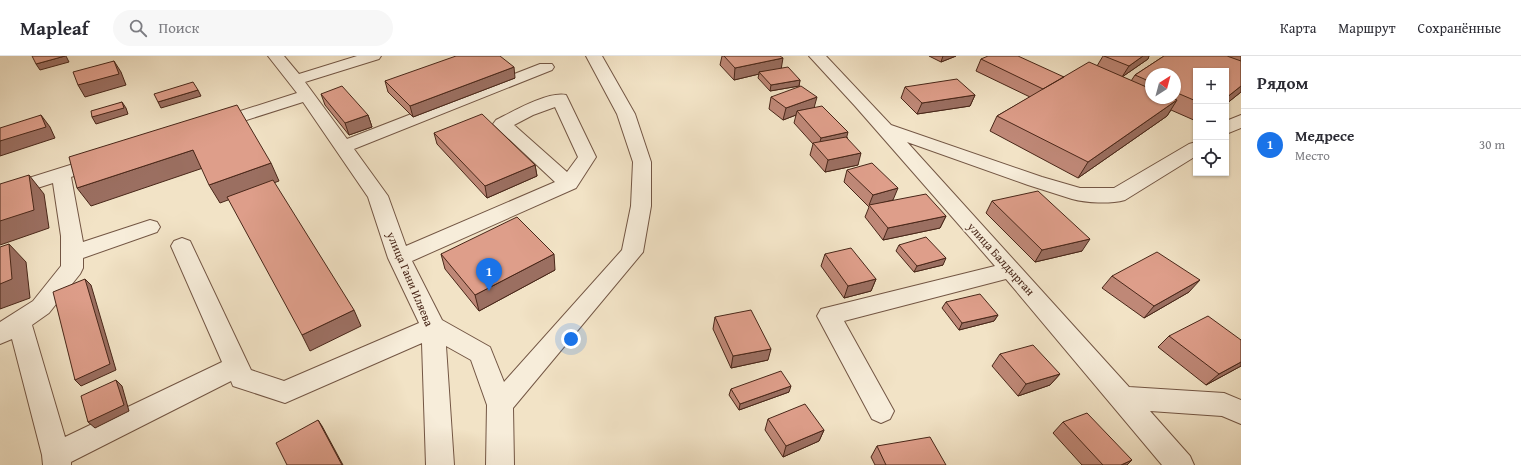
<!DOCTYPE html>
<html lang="ru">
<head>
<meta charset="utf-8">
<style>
	body { margin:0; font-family:"Gentium Book Plus",serif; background:#f7f7f7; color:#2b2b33 }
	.controls { position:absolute; right:12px; top:12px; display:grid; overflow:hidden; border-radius:0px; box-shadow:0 1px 3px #0004 }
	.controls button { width:36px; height:36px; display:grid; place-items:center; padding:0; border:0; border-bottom:1px solid #e1e1e2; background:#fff; color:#2b2b33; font:20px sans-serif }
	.compass { position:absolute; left:1145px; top:12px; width:36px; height:36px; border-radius:50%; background:#fff; box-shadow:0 1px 3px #0004; rotate:36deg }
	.you { position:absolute; left:571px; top:283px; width:14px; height:14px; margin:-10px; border:3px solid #fff; border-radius:50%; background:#1a73e8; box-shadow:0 0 0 6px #1a73e833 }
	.badge { display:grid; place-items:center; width:26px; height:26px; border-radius:50%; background:#1a73e8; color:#fff; font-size:13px; font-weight:700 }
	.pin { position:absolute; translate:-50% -33px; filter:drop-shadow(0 1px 2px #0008) }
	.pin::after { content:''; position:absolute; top:21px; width:14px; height:12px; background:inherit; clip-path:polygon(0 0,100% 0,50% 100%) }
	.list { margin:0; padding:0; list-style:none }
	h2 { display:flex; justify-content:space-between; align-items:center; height:52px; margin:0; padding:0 16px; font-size:17px }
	h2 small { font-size:13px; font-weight:400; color:#7c7c81 }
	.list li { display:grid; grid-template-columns:26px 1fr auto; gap:12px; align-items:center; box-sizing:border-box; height:72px; padding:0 16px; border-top:1px solid #e1e1e2 }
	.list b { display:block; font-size:15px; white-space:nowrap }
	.list p { margin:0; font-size:13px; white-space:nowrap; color:#7c7c81 }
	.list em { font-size:13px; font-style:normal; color:#7c7c81 }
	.icon { flex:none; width:22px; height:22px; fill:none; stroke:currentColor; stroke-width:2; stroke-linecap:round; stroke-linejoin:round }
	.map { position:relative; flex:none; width:1241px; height:409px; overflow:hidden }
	header { display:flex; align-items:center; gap:24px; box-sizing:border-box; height:56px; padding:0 20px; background:#fff; border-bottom:1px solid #e1e1e2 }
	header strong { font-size:19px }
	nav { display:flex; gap:22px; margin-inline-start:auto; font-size:14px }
	.search { width:280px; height:36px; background:#f7f7f7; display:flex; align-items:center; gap:10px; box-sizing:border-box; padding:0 14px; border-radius:22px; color:#7c7c81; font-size:15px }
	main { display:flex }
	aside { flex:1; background:#fff }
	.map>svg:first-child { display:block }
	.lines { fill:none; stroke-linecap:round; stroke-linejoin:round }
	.minor-casing { stroke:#735644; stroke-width:2 }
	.minor { fill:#f7edda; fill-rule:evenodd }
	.wall { fill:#bf8877; stroke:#492719; fill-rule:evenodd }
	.shaded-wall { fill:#9b6f61; stroke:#492719 }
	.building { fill:#de9e8a; stroke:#492719 }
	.labels { text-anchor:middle; stroke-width:4; stroke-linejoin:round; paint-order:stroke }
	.street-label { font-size:12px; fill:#492719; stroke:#f7edda }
</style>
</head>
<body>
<header>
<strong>Mapleaf</strong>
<div class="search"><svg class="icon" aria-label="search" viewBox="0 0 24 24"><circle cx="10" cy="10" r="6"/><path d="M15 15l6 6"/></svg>Поиск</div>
<nav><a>Карта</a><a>Маршрут</a><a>Сохранённые</a></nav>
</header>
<main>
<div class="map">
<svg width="1241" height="409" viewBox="0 0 1241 409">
	<rect width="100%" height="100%" fill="#f2e3c6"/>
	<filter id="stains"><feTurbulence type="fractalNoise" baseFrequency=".005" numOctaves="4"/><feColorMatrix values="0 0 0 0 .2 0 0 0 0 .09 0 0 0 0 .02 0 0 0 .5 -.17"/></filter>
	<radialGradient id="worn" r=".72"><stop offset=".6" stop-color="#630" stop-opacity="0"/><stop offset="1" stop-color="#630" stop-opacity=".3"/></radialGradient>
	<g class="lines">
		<!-- minor casing -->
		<g class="minor-casing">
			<path id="minor" d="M268,0H284L299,18L357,0H381L379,3L305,26L347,83L540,8H552L554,11L552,14L354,93L388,140L406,190L555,126L493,68L496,64C512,56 548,35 566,39L568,43L596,101L576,132L412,205L442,264L490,291L504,326L622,194L631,150L633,106L617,58L586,0H602L635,58L651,106V150L643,196L513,352L514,409H486L487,349L471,304L446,290L454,409H426L422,287L285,347L233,330L231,325L71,406V409H43L42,399L12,283L0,288V266L33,245L61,210V180L53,127L0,144V131L102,99L109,101L111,105L109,109L71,121L83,186L150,164L157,166L160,171L157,176L83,202V212L80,218L49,257L32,269L65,381L222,306L171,190L174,185L182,182L190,185L251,314L284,325L419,267L388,202L368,141L303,46L215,74L209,73L206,69L209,65L297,37ZM555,51L578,101L567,116L514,69L533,59Z
				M809,0H826L891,69L1042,121L1080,132H1114L1189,88L1196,86V100L1125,144C1110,148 1087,147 1072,143L1028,129L907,86L1129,331L1224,337L1241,344V368L1222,360L1150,355L1190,400L1194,409H1162L1006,223L844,265L894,355L890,363L881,367L872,363L817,260L821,253L995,210L855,50Z
				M1241,59V72L1226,78V65Z"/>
		</g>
		<!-- minor -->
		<use href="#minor" class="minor"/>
	</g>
	<!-- wall -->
	<path class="wall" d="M722,0H780L781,12L800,24L799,30L770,35L758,22L759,18L734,24L720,9Z
		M929,0H956L941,6Z
		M1103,0H1149L1148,3L1122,21L1131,25L1135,19L1164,0H1241V36L1226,48V15H1196V65L1171,54L1167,60L1078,122L990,75L997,60L1030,41L976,15L981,3L1064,21L1097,10ZM1151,18H1175V42H1151Z
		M515,22L413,61L388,36L385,25Z
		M905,31L975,39L970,50L917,58L901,42Z
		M321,38L368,59L372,71L349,79L325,49Z
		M771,41L814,52L847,81L858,109L825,116L810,99L813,88L794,67L796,59L783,64L769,53Z
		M434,77L535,109L537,120L487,142L437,88Z
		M847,114L893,144L882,147L946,160L940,172L883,184L865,161L869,151L844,126Z
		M992,145L1082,195L1035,206L986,157Z
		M899,189L943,209L914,216L896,195Z
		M441,198L555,214L479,255L445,213Z
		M825,198L876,223L871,235L844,242L821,210Z
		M1112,220L1189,236L1144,262L1102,232Z
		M946,246L998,259L994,265L959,274L942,252Z
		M715,261L768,304L731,312L713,273Z
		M1169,280L1241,284V310L1206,329L1158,291Z
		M1000,298L1060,318L1050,329L1018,340L992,310Z
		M731,333L789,336L739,354L729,339Z
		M768,363L824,374L819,385L783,401L765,374Z
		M1063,366L1127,409H1082L1053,377Z
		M877,390L946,409H875L871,401Z"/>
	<!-- shaded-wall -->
	<path class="shaded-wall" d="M65,0H66L69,6L40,14L36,8Z
		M943,0H956L941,6Z
		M1143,0H1149L1148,3L1122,21L1129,10Z
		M783,2L781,14L759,16V18L734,24L735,12Z
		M114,5L121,16L126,29L85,41L78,29Z
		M514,11L515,22L413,61L410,50Z
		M800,24L799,30L770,35L771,29Z
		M1241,30V36L1226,48V42Z
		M198,34L201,40L161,52L158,46Z
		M975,39L970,50L917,58L922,47Z
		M817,41L814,52L797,55L796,59L783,64L786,52Z
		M1177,44L1167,60L1078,122L1088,106Z
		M122,46L126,52L128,58L96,68L92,61Z
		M41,59L50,71L55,82L0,100V85Z
		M368,59L372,71L349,79L345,67Z
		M848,76L845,88L818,93L821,82Z
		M193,94L203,112L91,150L77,132Z
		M861,97L858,109L825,116L828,104Z
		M271,107L279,125L220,147L209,129Z
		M535,109L537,120L487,142L485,130Z
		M29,119L44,138L49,172L0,189V165Z
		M898,132L893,144L870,150L869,149L873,139Z
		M946,160L940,172L883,184L888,172Z
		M1090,183L1082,195L1035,206L1042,194Z
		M9,188L26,206L30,242L0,253V228Z
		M554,198L555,214L479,255L475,239Z
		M946,202L943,209L914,216L917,210Z
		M85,223L91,229L116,314L81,330L75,324Z
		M876,223L871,235L844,242L848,230Z
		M1200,224L1189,236L1144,262L1154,250Z
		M354,254L361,270L310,295L302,279Z
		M998,259L994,265L959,274L962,267Z
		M771,293L768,304L731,312L733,300Z
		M1241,306V310L1206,329L1219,318Z
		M1060,318L1050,329L1018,340L1026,328Z
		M116,324L122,330L129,355L95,372L88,366Z
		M791,330L789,336L739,354L740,348Z
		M318,364L322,370L343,409H342Z
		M824,374L819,385L783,401L786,390Z
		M1132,404L1127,409H1121Z"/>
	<!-- building -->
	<path class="building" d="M32,0H65L36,8Z
		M456,0H500L514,11L410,50L385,25Z
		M724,0H780L783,2L735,12Z
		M988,0H1018L1064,21L1043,33L981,3Z
		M1104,0H1143L1129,10Z
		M1164,0H1227L1241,5V30L1226,42V15H1196V45L1175,36V18H1151V26L1135,19Z
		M114,5L119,18L78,29L73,16Z
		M1089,6L1151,33V42H1172L1177,44L1088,106L997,60Z
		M788,11L800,24L771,29L759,16Z
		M957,23L975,39L922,47L905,31Z
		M193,26L198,34L158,46L154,38Z
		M342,30L368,59L345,67L321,38Z
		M801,30L817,41L786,52L771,41Z
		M122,46L124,52L92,61L91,55Z
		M237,49L271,107L209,129L193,94L77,132L69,101Z
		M822,50L848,76L821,82L797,55Z
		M482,58L535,109L485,130L434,77Z
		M41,59L46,71L0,85V72Z
		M846,81L861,97L828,104L813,87Z
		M872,107L898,132L873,139L847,114Z
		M29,119L34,154L0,165V128Z
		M273,124L354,254L302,279L227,141Z
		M1038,135L1090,183L1042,194L992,145Z
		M926,138L946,160L888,172L869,149Z
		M517,161L554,198L475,239L441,198Z
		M926,181L946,202L917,210L899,189Z
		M9,188L12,223L0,228V191Z
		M851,192L876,223L848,230L825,198Z
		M1157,196L1200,224L1154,250L1112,220Z
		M85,223L110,308L75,324L53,236Z
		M980,238L998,259L962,267L946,246Z
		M751,254L771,293L733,300L715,261Z
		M1208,260L1241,284V306L1219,318L1169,280Z
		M1033,289L1060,318L1026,328L1000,298Z
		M781,315L791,330L740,348L731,333Z
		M116,324L124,349L88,366L81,340Z
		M805,348L824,374L786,390L768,363Z
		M1087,357L1132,404L1121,409H1103L1063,366Z
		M318,364L342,409H287L276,387Z
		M930,381L946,409H886L877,390Z"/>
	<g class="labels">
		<!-- street labels -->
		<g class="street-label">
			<text transform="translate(1001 203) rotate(48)" y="4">улица Балдырган</text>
			<text transform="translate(410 223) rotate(67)" y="4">улица Гани Иляева</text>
		</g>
	</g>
	<rect width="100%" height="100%" filter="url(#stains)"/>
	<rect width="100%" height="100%" fill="url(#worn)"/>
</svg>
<div class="controls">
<button>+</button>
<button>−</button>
<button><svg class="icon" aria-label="locate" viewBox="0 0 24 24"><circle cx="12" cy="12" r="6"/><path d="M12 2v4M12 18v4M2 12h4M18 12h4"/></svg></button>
</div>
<svg class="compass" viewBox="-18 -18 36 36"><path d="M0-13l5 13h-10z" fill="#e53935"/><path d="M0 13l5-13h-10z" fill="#7c7c81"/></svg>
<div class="you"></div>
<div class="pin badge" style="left:489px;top:235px">1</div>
</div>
<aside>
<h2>Рядом<small></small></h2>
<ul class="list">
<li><span class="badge">1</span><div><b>Медресе</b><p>Место</p></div><em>30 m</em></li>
</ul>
</aside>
</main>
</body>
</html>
